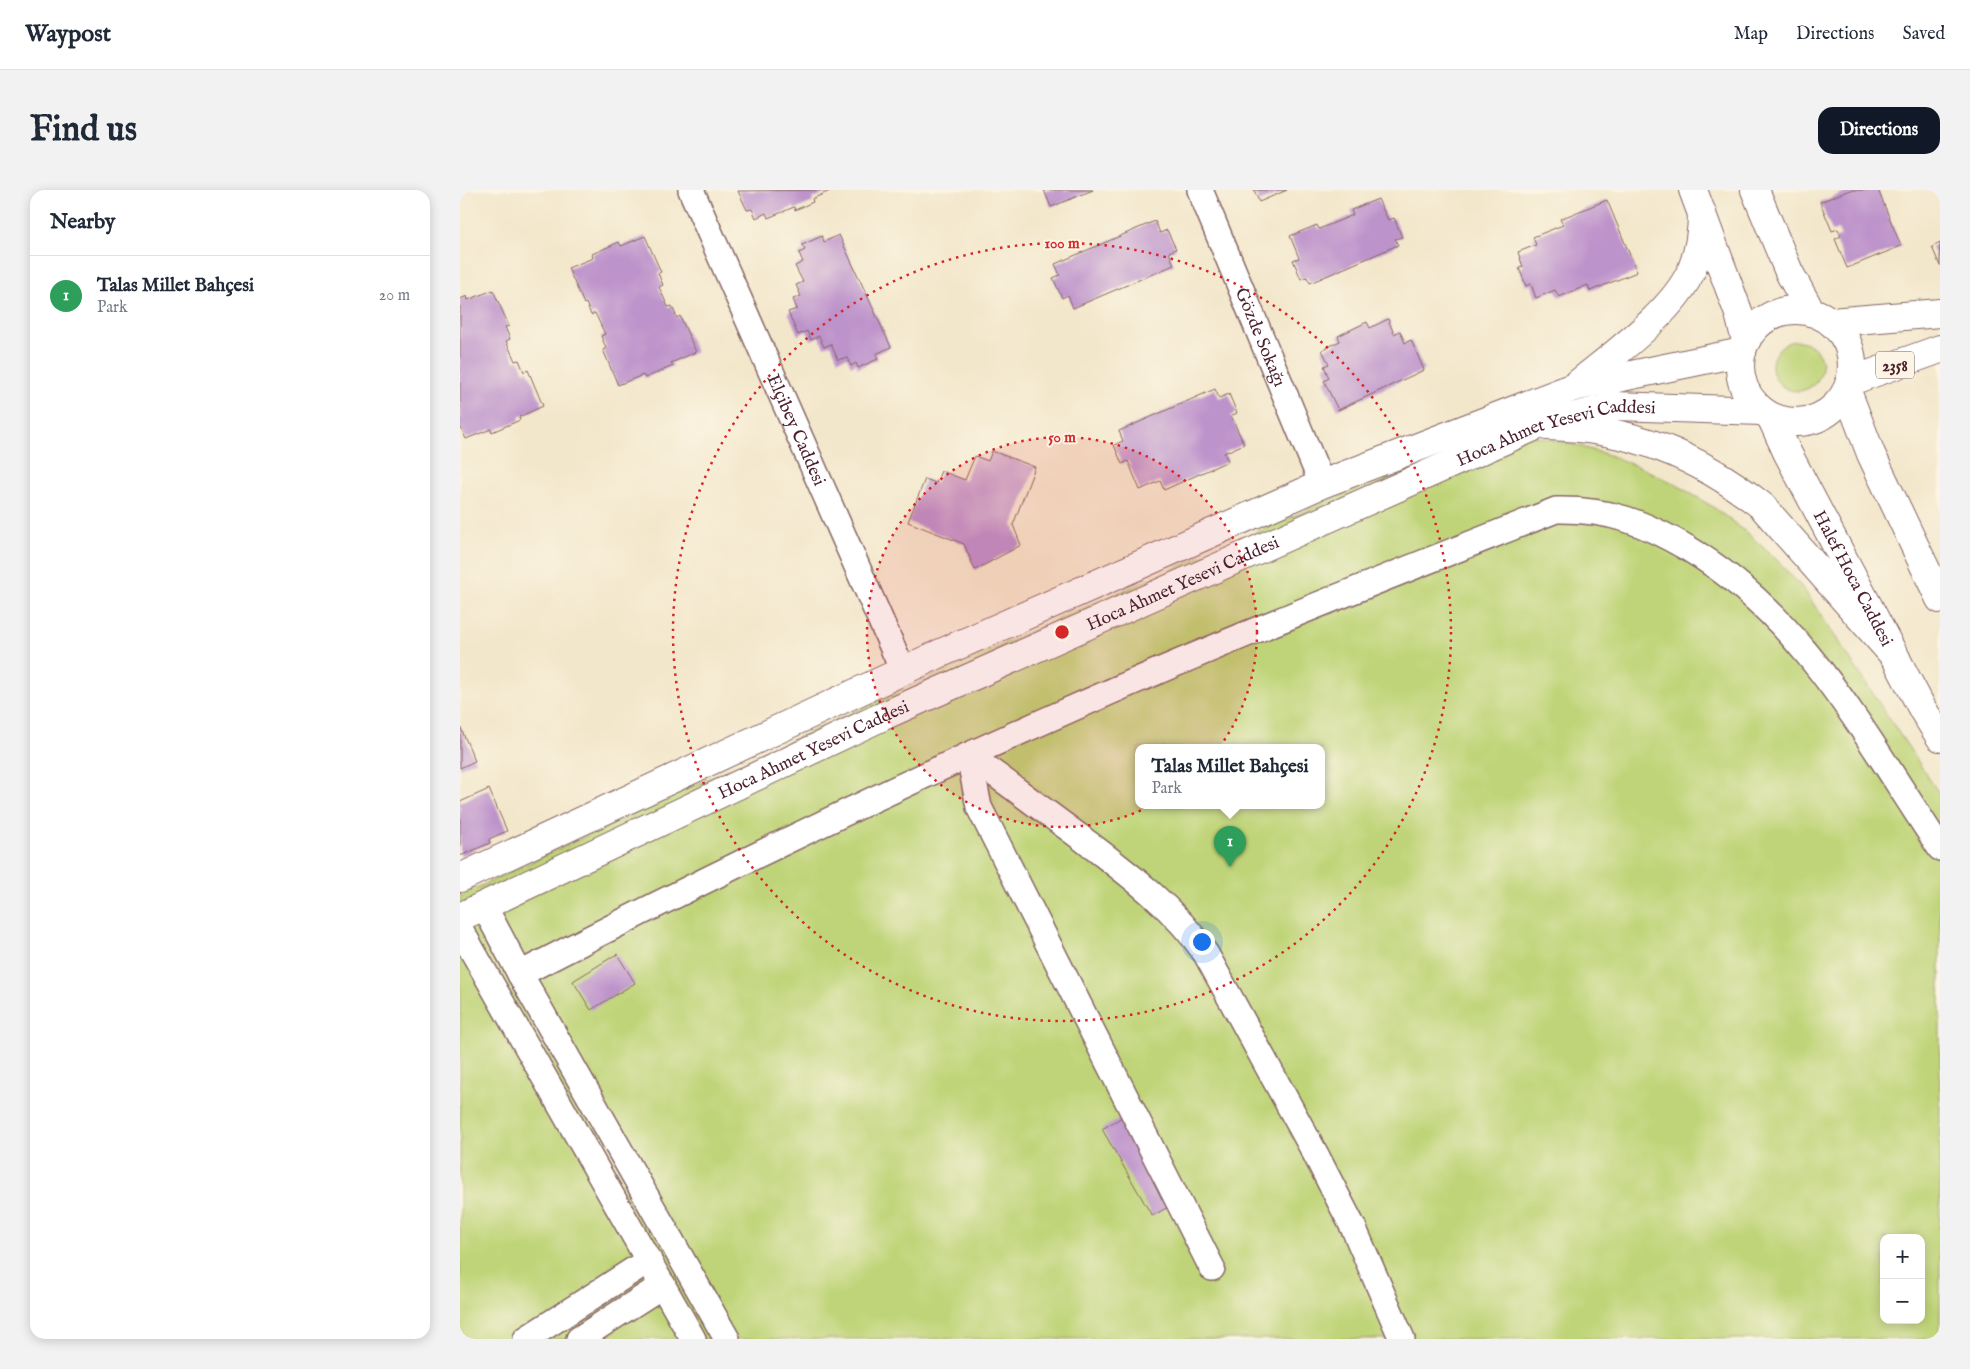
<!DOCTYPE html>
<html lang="en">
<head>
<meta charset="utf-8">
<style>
	body { margin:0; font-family:"IM FELL English",serif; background:#f2f2f3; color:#1f2937 }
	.controls { position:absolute; right:15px; bottom:15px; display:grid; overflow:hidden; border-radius:10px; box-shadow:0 2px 12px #0003 }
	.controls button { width:45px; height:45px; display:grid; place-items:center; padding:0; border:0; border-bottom:1px solid #e0e1e3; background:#fff; color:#1f2937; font:25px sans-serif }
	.you { position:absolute; left:741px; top:751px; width:18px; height:18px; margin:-12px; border:4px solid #fff; border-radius:50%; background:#1a73e8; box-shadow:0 0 0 8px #1a73e833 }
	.badge { display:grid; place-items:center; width:32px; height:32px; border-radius:50%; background:#111827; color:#fff; font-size:16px; font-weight:700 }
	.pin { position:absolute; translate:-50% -41px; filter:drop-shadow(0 1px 2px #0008) }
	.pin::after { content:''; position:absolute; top:26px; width:18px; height:15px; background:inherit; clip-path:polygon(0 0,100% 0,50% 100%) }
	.popup { position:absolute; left:675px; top:554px; width:190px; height:65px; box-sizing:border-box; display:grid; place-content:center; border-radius:10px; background:#fff; filter:drop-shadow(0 1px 4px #0005); font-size:16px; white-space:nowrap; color:#747a83 }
	.popup b { font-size:19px; color:#1f2937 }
	.popup::after { content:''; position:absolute; left:50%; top:100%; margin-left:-10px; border:10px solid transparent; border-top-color:#fff }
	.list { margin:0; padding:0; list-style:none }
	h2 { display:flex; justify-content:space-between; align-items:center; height:65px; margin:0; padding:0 20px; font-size:21px }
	h2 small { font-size:16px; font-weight:400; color:#747a83 }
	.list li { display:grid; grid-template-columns:32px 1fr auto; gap:15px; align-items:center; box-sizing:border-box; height:80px; padding:0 20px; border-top:1px solid #e0e1e3 }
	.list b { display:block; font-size:19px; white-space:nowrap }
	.list p { margin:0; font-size:16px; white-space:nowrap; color:#747a83 }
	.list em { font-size:16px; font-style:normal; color:#747a83 }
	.map { position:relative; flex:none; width:1480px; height:1149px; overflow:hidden; border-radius:15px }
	header { display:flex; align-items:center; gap:30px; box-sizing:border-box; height:70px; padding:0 25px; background:#fff; border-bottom:1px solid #e0e1e3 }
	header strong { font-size:24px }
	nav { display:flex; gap:28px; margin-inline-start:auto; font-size:18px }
	.intro { display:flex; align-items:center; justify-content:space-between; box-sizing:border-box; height:120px; padding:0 30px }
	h1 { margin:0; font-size:35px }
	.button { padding:12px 22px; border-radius:15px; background:#111827; color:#fff; font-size:18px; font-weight:700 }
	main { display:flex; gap:30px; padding:0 30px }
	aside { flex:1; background:#fff; border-radius:15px; box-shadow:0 2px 12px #0003 }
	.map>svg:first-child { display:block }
	.green { fill:#bfd478; stroke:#847a52; fill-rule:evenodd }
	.building { fill:#bd93cb }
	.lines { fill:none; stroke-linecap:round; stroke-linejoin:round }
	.minor-casing { stroke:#856563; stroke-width:28 }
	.secondary-casing { stroke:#856563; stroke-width:30 }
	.primary-casing { stroke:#856563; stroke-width:30 }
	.minor { stroke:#fff; stroke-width:25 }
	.secondary { stroke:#fff; stroke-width:28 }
	.primary { stroke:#fff; stroke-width:28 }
	.ring { fill:none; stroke:#d62828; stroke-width:2.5; stroke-dasharray:2.5 5 }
	.labels { text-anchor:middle; stroke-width:4; stroke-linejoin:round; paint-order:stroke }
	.shield { fill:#fcf5e5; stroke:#7f5f63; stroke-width:1 }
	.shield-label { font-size:16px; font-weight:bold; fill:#4a1f2b }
	.street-label { font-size:18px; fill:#4a1f2b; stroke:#fcf5e5 }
	.centre { fill:#d62828; stroke:#fcf5e5; stroke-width:2.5 }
	.ring-label { font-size:15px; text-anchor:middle; font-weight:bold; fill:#d62828; stroke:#fcf5e5; stroke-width:4; stroke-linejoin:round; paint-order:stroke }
</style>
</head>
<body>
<header>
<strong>Waypost</strong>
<nav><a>Map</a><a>Directions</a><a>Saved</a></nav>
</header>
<div class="intro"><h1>Find us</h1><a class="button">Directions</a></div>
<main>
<aside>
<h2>Nearby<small></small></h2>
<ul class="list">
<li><span class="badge" style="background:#2e9e5b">1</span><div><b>Talas Millet Bahçesi</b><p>Park</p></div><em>20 m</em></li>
</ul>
</aside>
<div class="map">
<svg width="1480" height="1149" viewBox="0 0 1480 1149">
	<rect width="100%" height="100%" fill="#fcf5e5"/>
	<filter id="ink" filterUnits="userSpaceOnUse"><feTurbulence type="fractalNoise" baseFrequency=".02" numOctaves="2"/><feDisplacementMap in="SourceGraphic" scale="10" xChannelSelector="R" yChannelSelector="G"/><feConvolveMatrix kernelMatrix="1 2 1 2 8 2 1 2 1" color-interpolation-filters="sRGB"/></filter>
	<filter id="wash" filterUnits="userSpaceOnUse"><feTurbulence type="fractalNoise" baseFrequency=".0096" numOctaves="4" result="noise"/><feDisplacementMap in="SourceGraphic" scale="20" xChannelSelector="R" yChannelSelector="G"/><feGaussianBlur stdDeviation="1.12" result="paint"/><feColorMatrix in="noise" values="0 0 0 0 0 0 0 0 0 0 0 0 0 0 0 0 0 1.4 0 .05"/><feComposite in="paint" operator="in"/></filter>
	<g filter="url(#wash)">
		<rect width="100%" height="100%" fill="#f3e7cb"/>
		<!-- green -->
		<path class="green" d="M1312 176a25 25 0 1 1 50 0a25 25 0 1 1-50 0Z
			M1031,241L1070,245L1108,253L1146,264L1182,278L1217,295L1253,317L1286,342L1317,370L1345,401L1480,605V1149H0V706C340,543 684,389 1031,241ZM679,558H861V616H679ZM1424,1048H1461V1130H1424Z"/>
		<g id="blocks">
			<!-- building -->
			<path class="building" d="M372,0L352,9L353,12L335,20L334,17L308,28L306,23L296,28L292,19L287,20L278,1Z
				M584,0H633L591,17Z
				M794,0H827L799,12Z
				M1390,0H1418L1441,56L1387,78L1375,49L1381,46L1378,39L1372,41L1360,12Z
				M918,9L928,30L934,28L942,47L935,49L938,55L850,93L847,87L841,89L833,70L839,68L830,46L857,35L859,39L893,25L891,20Z
				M1147,10L1177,82L1130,101L1128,95L1099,107L1095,100L1076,108L1071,94L1066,96L1059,78L1063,77L1058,62L1076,55L1073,47L1103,35L1100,29Z
				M695,31L700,43L707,40L716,59L709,62L714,75L613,118L608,105L602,108L593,88L600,85L595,74Z
				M379,45L431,157L416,164L418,169L398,178L396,173L391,176L387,167L378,170L371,154L364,157L359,146L351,150L347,141L338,145L328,122L337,119L333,109L341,106L336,95L343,92L335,76L343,72L339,63L345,60L342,55L362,46L364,52Z
				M185,46L201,82L198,83L203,95L199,97L208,117L212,116L217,128L220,126L236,162L211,173L213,176L185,188L183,185L158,195L143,160L146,158L141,146L145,144L135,123L131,125L126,113L124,114L108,78L133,68L132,64L159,52L161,56Z
				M1480,53V76L1472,57Z
				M33,100L49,136L45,137L50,149L46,151L55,171L59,170L64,182L68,180L83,216L59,227L60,230L32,242L31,239L6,249L0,236V109L7,106L8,110Z
				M928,129L934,144L940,141L945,153L951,150L964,180L878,220L864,191L869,188L864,176L869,174L862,160L880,151L878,146L907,132L910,138Z
				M755,199L759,208L769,204L777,223L771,226L784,254L764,263L768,271L704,300L700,291L680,300L668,271L662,274L654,255L663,251L659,241Z
				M532,261L575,277L553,335L561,355L515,380L504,354L448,332L465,289L476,293L481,281L505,290L515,266L528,271Z
				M0,536L15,571L0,578Z
				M29,599L47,641L29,649L30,653L0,666V612Z
				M157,764L175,793L131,820L113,791Z
				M669,923L719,1011L692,1026L642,939Z"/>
		</g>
	</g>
	<g filter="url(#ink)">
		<use href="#blocks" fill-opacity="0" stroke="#856563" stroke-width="1"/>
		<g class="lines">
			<!-- minor casing -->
			<g class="minor-casing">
				<g id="minor">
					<path id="s1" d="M231,0L443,481"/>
					<path id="s2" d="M740,0L862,294"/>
					<path d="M509,565C546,592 583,620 620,647C666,682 713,716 746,764L855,963L894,1039L942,1149"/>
					<path d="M509,565L519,617L752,1078"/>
					<path d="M24,716L60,784L267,1149"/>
					<path d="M0,739L233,1149"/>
					<path d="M60,784C237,693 417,605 600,524C763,451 930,386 1096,320C1150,319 1183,332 1229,359C1345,428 1407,550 1480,658"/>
					<path d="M66,1149L189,1070"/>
					<path d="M119,1149L203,1095"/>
				</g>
			</g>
			<!-- secondary casing -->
			<g class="secondary-casing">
				<g id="secondary">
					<path d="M1233,0L1279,124L1286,151"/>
					<path d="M1295,0L1329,82L1351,122"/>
					<path d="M1114,197C1150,167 1214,122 1232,79C1239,61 1242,43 1242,23"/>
					<path d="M1387,201L1411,264L1480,409"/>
					<path id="s3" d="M1311,227L1327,262L1463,520L1480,547"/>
					<path d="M1087,236C1171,238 1237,265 1302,316L1436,468"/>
				</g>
			</g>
			<!-- primary casing -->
			<g class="primary-casing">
				<g id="primary">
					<circle cx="1336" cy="176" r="56"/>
					<path d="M1371,132L1480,123"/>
					<path d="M1391,191L1480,159"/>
					<path d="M0,688L481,463L862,294L1114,197L1282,162"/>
					<path id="s4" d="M0,727L421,527L1076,236L1155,216L1302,221"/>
				</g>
			</g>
			<!-- minor -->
			<use href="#minor" class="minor"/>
			<!-- secondary -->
			<use href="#secondary" class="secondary"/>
			<!-- primary -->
			<use href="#primary" class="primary"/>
		</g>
	</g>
	<!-- distance rings -->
	<circle cx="602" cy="442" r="195" fill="#d62828" fill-opacity=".12"/>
	<g class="ring">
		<circle cx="602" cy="442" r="195"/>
		<circle cx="602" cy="442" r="389"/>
	</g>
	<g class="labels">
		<!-- shield labels -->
		<rect class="shield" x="1416" y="161.5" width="38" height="27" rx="4"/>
		<g class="shield-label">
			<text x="1435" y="181">2358</text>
		</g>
		<!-- street labels -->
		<g class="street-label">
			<text dy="6" stroke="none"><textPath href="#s2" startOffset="159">Gözde Sokağı</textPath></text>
			<text dy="6" stroke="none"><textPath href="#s1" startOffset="262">Elçibey Caddesi</textPath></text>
			<text dy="6" stroke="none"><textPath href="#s4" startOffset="1201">Hoca Ahmet Yesevi Caddesi</textPath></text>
			<text dy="6" stroke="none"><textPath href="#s3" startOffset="181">Halef Hoca Caddesi</textPath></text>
			<text dy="6" stroke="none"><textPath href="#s4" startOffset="796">Hoca Ahmet Yesevi Caddesi</textPath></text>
			<text dy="6" stroke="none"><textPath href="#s4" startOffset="391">Hoca Ahmet Yesevi Caddesi</textPath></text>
		</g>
	</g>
	<circle cx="602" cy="442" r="8" class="centre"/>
	<g class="ring-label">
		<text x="602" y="58">100 m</text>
		<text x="602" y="252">50 m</text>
	</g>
</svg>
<div class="controls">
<button>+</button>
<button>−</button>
</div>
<div class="you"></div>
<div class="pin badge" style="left:770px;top:677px;background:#2e9e5b">1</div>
<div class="popup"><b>Talas Millet Bahçesi</b>Park</div>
</div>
</main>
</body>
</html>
